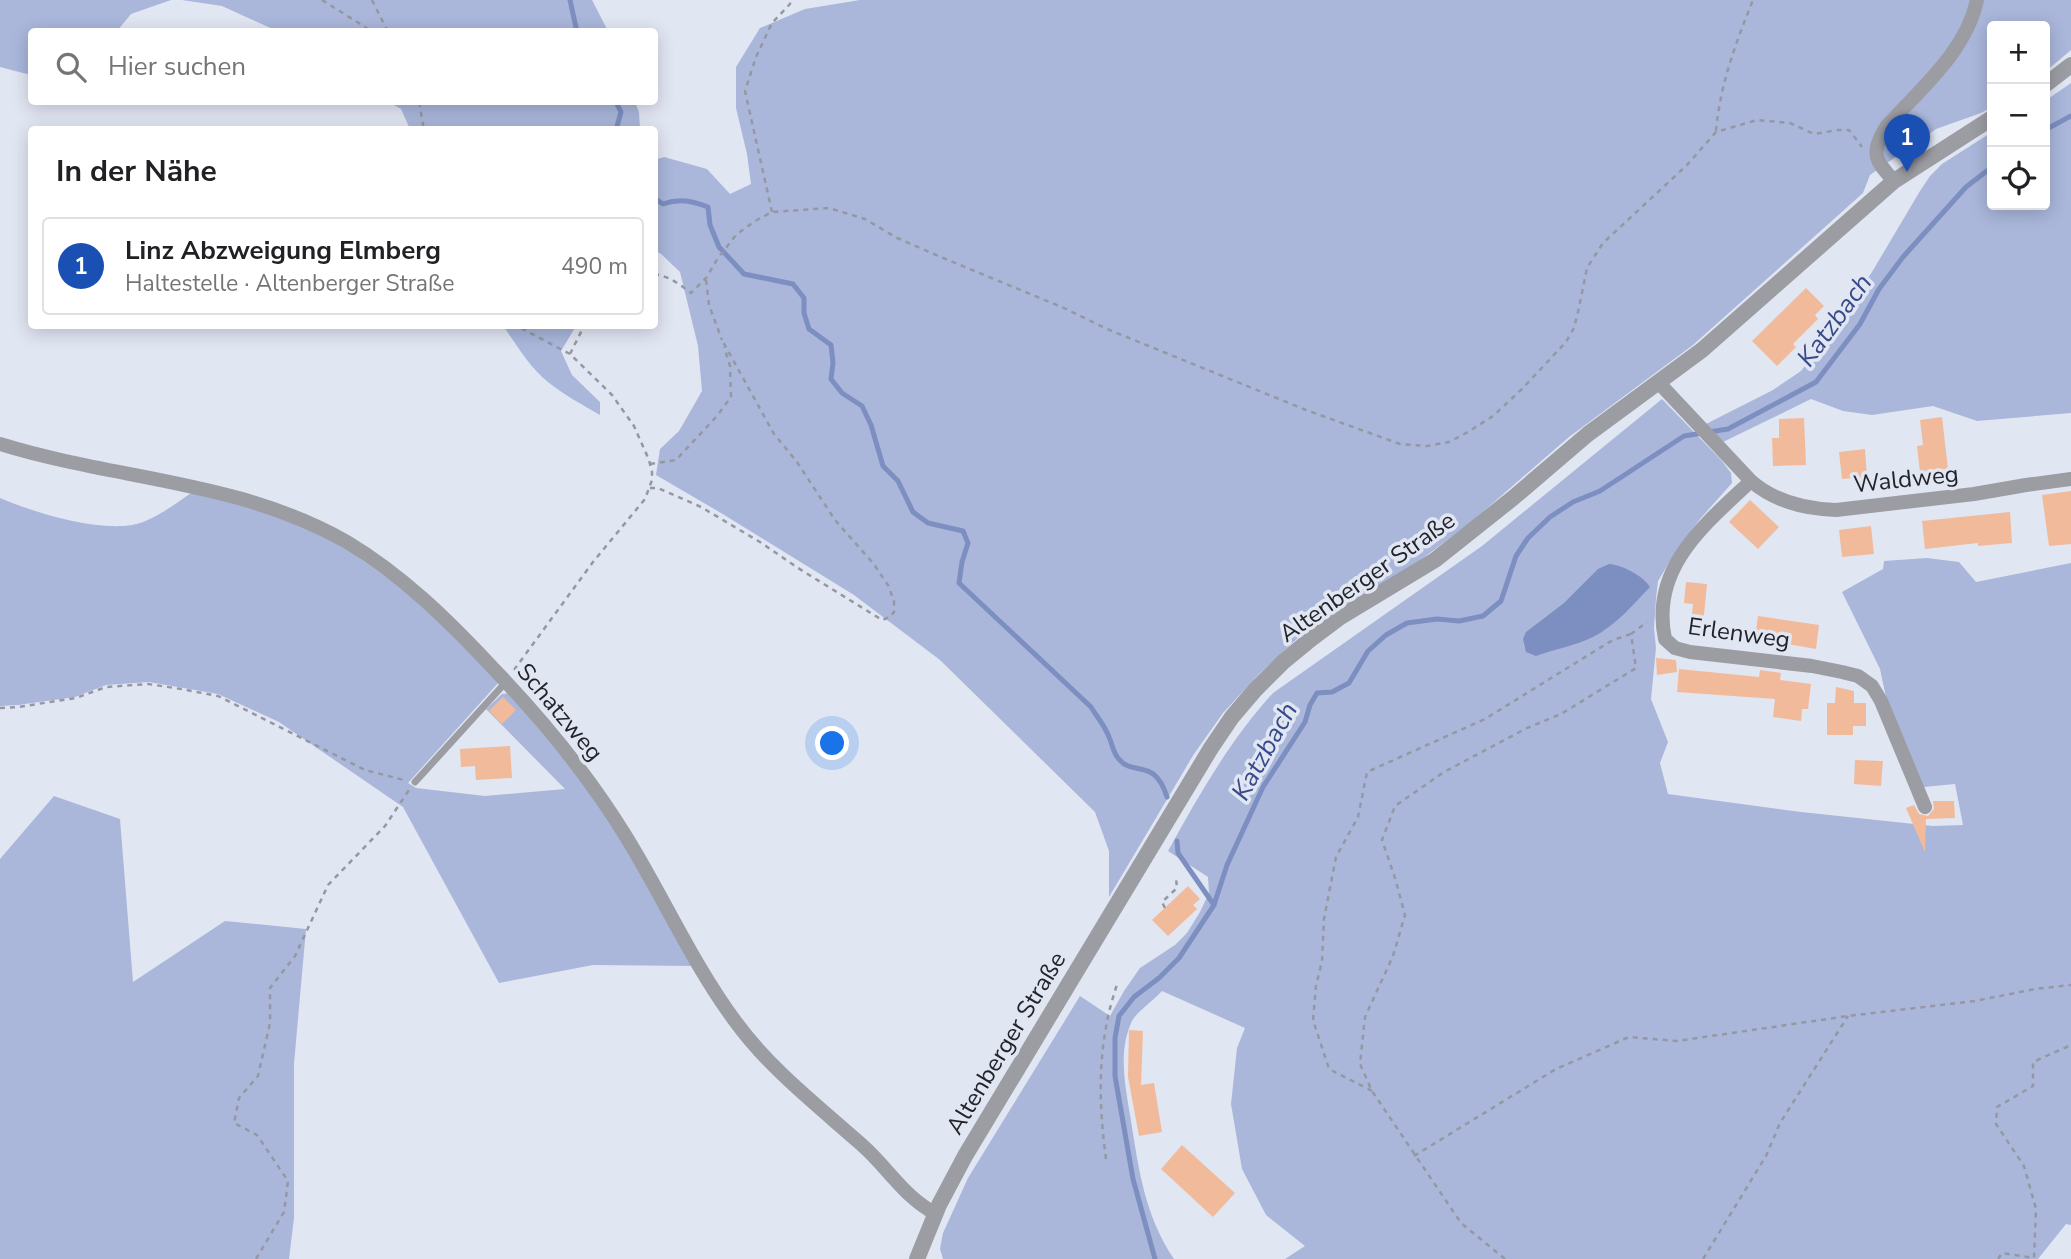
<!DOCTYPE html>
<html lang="de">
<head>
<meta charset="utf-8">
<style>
	body { margin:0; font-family:"Nunito Sans",sans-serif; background:#f2f2f2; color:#202124 }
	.controls { position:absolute; right:21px; top:21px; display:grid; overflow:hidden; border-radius:7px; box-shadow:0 4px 18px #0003 }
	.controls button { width:63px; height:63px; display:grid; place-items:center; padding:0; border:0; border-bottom:2px solid #e0e0e0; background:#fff; color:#202124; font:35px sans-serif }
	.you { position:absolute; left:833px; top:744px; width:24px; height:24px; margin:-18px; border:5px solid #fff; border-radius:50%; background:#1a73e8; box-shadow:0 0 0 10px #1a73e833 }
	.badge { display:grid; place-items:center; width:46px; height:46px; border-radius:50%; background:#7c3aed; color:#fff; font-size:23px; font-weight:700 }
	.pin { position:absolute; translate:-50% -58px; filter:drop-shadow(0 2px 4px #0008) }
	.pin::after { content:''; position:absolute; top:37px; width:24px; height:21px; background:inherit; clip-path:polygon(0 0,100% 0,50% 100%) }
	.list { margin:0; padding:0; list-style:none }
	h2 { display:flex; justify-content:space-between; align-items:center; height:91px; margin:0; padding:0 28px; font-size:30px }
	h2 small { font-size:23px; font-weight:400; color:#757577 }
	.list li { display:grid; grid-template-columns:46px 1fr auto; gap:21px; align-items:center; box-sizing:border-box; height:98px; margin:0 14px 14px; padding:0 14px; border:2px solid #e0e0e0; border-radius:7px }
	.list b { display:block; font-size:26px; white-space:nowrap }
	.list p { margin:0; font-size:23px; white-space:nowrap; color:#757577 }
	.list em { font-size:23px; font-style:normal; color:#757577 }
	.icon { flex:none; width:38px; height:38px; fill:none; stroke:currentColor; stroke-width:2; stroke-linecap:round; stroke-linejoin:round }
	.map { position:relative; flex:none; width:2071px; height:1259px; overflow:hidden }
	.search { position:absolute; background:#fff; box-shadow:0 4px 18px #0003; left:28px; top:28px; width:630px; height:77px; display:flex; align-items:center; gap:18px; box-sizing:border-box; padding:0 24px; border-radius:7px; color:#757577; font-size:26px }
	.panel { position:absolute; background:#fff; box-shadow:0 4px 18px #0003; left:28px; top:126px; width:630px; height:203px; border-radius:7px }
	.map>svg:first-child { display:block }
	.green { fill:#aab7db }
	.water { fill:#7d8fc1 }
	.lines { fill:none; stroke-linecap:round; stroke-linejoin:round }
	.stream { stroke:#7d8fc1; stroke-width:5 }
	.building { fill:#f1ba9a }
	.path { stroke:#9598a2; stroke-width:2.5; stroke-dasharray:5 5; stroke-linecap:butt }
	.service { stroke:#9b9da3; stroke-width:7 }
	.minor { stroke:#9b9da3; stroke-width:14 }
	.tertiary { stroke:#9b9da3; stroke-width:16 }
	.labels { text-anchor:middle; stroke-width:7; stroke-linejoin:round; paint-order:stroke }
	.street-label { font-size:24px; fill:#222429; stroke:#e1e6f3 }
	.water-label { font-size:26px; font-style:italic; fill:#384a8a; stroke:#e1e6f3 }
</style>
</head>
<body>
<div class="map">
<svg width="2071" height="1259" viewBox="0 0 2071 1259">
	<rect width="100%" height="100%" fill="#e1e6f3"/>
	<!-- green -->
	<path class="green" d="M0,0H171L131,14L117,31L32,32L31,75L0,67Z
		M182,0H592L608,31H277L222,6Z
		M860,0H2071V50L2045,72V26H1992V107L1981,113L1936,129L1918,142L1915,139L1905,144L1907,149L1870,175L1863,193L1693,345L1569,437L1470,523L1411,567L1343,607L1299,637L1259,674L1223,713L1194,754L1109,897V851L1095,812L940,660L854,595L721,513L656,475L660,449L679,431L702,391L698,346L680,272L660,253L655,252L654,160L664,157L707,169L730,194L751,184L747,154L736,108V67L760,28L805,9Z
		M2071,83V413L1977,421L1933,406L1872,415L1843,411L1811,399L1723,442L1706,424L1773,390L1801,371L1835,327L1872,272L1920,191L1930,176L1942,164L1992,132V205H2045V101Z
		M389,102H635L639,112L640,129H410L401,109Z
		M503,326H576L561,351L572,375L600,402V415C583,405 564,395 548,382C530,368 517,345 503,326Z
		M1662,399L1722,461L1731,473L1732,483L1700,519L1676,551L1658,581L1656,598L1654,628L1656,648L1651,699L1668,742L1660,763L1668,794L1801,812L1933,826L1963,825L1955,784L1924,787L1886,697L1880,669L1842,592L1883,569L1884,561L1927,558L1959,562L1976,582L2071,563V1225L2066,1224L2038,1259H1285L1305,1246L1266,1215L1242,1169L1231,1104L1237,1048L1245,1028L1162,991C1156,998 1135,1014 1132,1021C1117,1053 1126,1088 1131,1121C1139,1171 1145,1216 1174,1259H943L940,1249L943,1233L968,1178L1080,996L1110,1016L1124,991L1140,968L1175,945L1187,933L1200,912L1209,893L1208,877L1168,851C1199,795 1230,740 1273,693L1482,546Z
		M194,491L250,505L336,541L424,604L500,681L408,783L416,788L485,796L565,789L486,709L502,694L509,693L582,781L622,838L695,966L593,965L499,983L403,807L279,722L218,694L149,682L106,685L75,697L18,705L0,706V498C35,513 95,531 132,525C152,522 178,502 194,491Z
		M54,796L120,819L133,982L225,921L306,929L294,1064V1218L289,1259H0V859Z"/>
	<!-- water -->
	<path class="water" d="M1609,564C1622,565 1644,576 1650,587C1633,605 1615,626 1593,637C1575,646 1555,649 1536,656L1526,652L1523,639L1526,632L1564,603L1598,569Z"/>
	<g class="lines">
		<!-- stream -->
		<path class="stream" d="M570,0L577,32
			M616,130L621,112L616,102
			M2045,130L2071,116
			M654,198L663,204C680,198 692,201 708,207L710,225L719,247L744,274L793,284L804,298V313L809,329L831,345L833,363L831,379L842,393L862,406L871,425L883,466L898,481L913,512L928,523L963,531L968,543L962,562L959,583L1091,707C1097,717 1105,726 1109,737C1112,743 1113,752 1118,758C1133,778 1154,756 1167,797
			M1177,841L1178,853L1214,905
			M1155,1259L1133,1179L1115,1076V1038L1119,1016L1134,997L1159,978L1179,958L1214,905L1227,865L1263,787L1305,722L1310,705L1317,693L1332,692L1349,683L1368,651L1386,635L1407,623L1437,619L1459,621L1483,616L1501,601L1516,556L1528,538L1550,517L1573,502L1600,491L1684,436L1728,429L1816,382L1860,324L1879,289L1903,257L1966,187L1992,167"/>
	</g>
	<!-- building -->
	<path class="building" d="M1806,288L1824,306L1815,315L1818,319L1793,344L1796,347L1777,366L1752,341Z
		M1942,417L1948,469L1920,472L1917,446L1923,445L1920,420Z
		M1804,418L1806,465L1773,466L1772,438H1779V419Z
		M1865,449L1867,477L1842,479L1839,452Z
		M2071,491V544L2049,546L2042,495Z
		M1750,500L1779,527L1758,549L1729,522Z
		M2010,512L2012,543L1978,546V543L1925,549L1922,521Z
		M1871,526L1874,554L1842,557L1839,530Z
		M1686,582L1707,584L1702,635L1690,634L1693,604L1684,603Z
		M1758,616L1819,625L1816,649L1755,638Z
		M1656,658L1676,660L1677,672L1657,675Z
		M1679,669L1759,677L1760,670L1781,673L1780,680L1811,684L1808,709H1802L1801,721L1773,717L1775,699L1677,692Z
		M1836,687L1854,691V703H1866V726H1853V735H1827V703H1835Z
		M503,697L516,710L502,724L489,711Z
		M510,746L512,778L476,780L475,766L461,767L460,749Z
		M1855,760L1883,761L1881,786L1854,784Z
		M1933,801H1954L1955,818L1926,819L1925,852L1906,808L1914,805L1919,814L1928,816L1934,809Z
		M1188,886L1200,899L1193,905L1197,909L1168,936L1152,920Z
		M1129,1030L1143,1031L1141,1085L1154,1083L1162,1132L1139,1136L1128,1077Z
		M1182,1145L1235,1193L1213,1217L1161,1169Z"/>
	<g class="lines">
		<!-- path -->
		<path class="path" d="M322,0L373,32
			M372,0L388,32
			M419,102L424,130
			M1716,131C1720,85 1736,42 1753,0
			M772,212L745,91L756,57L772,23L790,4V0
			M654,274C669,276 679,284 691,293L706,278L718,258L736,235L755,221L772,212L829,208L865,219L897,238L936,255L1064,308L1107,329L1306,410L1400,444L1427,446L1449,442L1468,432L1493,416L1521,390L1566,342L1574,328L1578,312L1587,268L1603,243L1686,166L1716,132L1757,120L1790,123L1814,134L1838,130H1849L1862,147
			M706,280L709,305L722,340
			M570,354L584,326
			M650,464L676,460L717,416L731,397L730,366L724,347
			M650,488H658L701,507L760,542L798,568L882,620L890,617L894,612V601L888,585L873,563L835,520L797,462L774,434L722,340
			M514,670L593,562L645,499L652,480V472L649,460L634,426L612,395L570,354L517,326
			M0,708L18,707L76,698L106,687L148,684L181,689L218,696L365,770L404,780
			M1165,908L1162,902L1177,888L1176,878
			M1372,1091L1329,1069L1313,1020L1316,986L1322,961L1324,919L1336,857L1358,817L1367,772L1485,719L1598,649L1613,640L1631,634
			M1414,1156L1556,1069L1629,1037L1677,1041L1848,1016L1975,1001L2035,989L2071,985
			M1106,1159C1100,1115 1098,1071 1106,1027C1108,1013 1113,998 1117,984
			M256,1259L284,1212L288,1181L257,1135L234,1123L239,1098L258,1076L270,1023V988L295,956L328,885L385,826L409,790
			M1505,1259L1461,1223L1372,1091L1360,1064L1365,1017L1393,956L1405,915L1395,878L1382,840L1395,806L1444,772L1527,728L1561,714L1636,668L1631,634L1647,622
			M1703,1259L1766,1156L1780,1123L1848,1016
			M1998,1259L2002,1253L2034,1258L2036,1209L2024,1166L1996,1124L1997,1107L2033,1086V1062L2071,1045"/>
		<!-- service -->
		<path class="service" d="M415,782L506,682"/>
		<!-- minor -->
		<path class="minor" d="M1894,181C1875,160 1870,154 1886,127C1920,89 1966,52 1977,0
			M1659,383L1751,481C1704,525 1650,568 1665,639L1675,648L1690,652L1812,666L1842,672L1858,676L1872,686L1881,701L1925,807
			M0,444C116,480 239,480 347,542C402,575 447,619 491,666C541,718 587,773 625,835C663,896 692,963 735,1021C770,1069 818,1106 862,1145C889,1169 903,1196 936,1214
			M1751,481C1774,501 1806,509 1836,510L1974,494L2026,485L2071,479"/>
		<!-- tertiary -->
		<path class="tertiary" d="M2045,85L2071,65
			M917,1259L939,1205L965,1156L1211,748L1232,717L1255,690L1283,662L1311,639L1339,618L1435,560L1513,498L1588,434L1702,350L1894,181L1992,118"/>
	</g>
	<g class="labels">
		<!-- street labels -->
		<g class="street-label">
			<text transform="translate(1906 479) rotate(-6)" y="8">Waldweg</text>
			<text transform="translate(1367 577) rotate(-35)" y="8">Altenberger Straße</text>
			<text transform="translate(1739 633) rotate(8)" y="8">Erlenweg</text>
			<text transform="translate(560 712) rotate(50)" y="8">Schatzweg</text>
			<text transform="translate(1006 1043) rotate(-59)" y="8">Altenberger Straße</text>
		</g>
		<!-- water labels -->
		<g class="water-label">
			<text transform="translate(1834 320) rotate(-54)" y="9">Katzbach</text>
			<text transform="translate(1264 751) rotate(-61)" y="9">Katzbach</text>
		</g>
	</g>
</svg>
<div class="controls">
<button>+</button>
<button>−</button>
<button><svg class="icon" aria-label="locate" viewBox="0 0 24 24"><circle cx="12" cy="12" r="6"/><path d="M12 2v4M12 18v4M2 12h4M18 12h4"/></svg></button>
</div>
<div class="you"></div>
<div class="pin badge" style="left:1907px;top:172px;background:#1a4fb4">1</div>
<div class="search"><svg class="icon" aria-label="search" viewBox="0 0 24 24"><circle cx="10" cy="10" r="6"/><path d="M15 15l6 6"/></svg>Hier suchen</div>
<section class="panel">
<h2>In der Nähe<small></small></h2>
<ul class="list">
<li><span class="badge" style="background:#1a4fb4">1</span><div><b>Linz Abzweigung Elmberg</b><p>Haltestelle · Altenberger Straße</p></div><em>490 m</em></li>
</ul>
</section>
</div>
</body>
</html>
